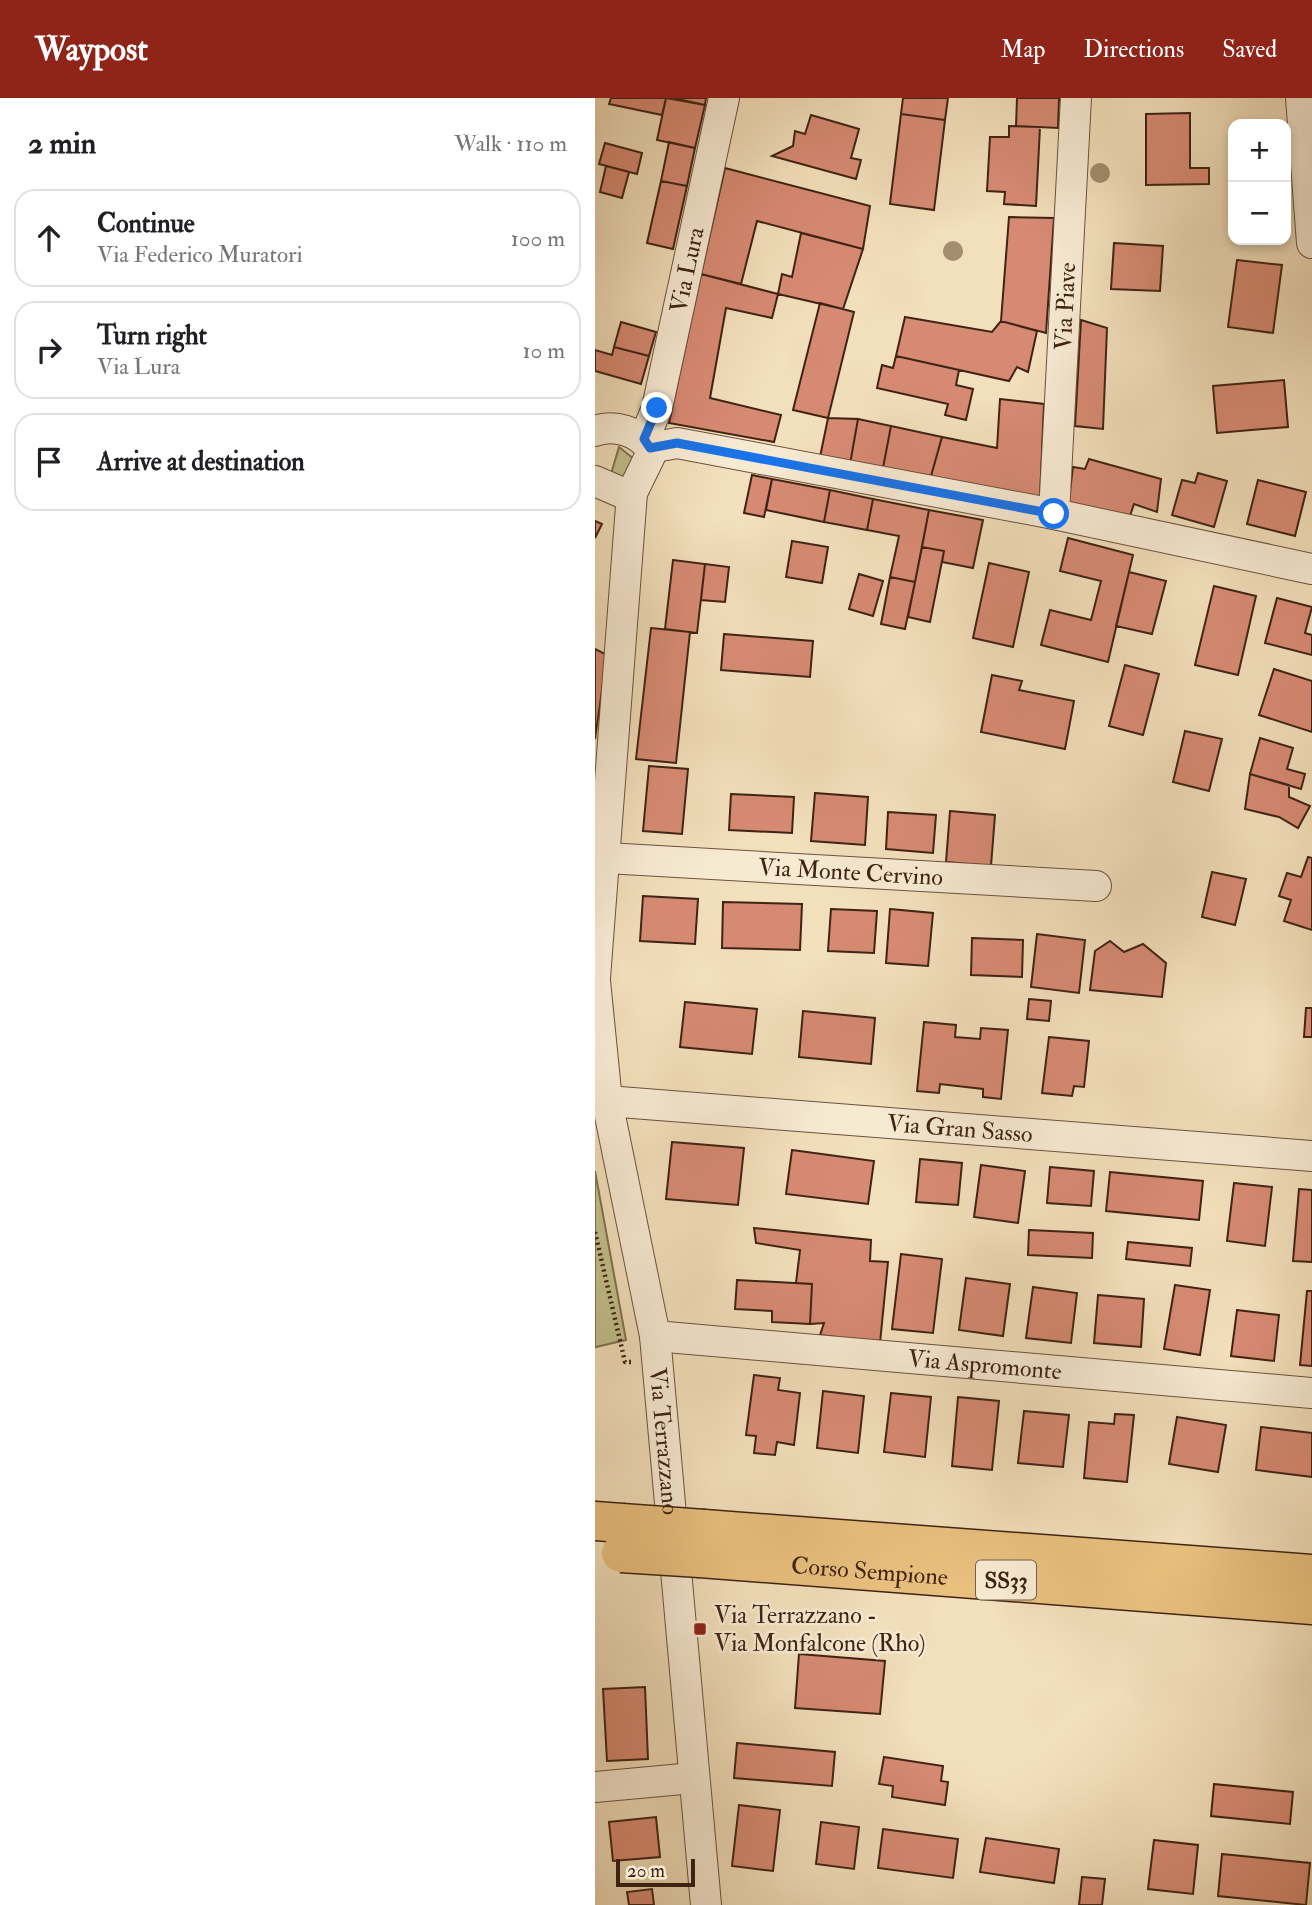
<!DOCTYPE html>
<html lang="en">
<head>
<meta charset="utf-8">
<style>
	body { margin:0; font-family:"IM FELL Double Pica",serif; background:#f6f6f6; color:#202124 }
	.controls { position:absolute; right:21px; top:21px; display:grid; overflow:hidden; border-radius:14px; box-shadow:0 4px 10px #0003 }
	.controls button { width:63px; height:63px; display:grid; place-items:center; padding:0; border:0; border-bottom:2px solid #e0e0e0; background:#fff; color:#202124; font:35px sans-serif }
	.scale { position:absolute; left:21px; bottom:18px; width:79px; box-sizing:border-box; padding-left:7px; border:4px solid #3f2313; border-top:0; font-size:19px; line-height:24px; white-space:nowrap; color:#3f2313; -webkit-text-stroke:5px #f7ead3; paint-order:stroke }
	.stop { position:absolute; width:21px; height:21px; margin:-16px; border:5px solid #1a73e8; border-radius:50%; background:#fff }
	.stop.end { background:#1a73e8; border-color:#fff; box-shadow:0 2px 7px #0008 }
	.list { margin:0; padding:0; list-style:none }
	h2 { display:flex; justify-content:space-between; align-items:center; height:91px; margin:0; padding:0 28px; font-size:30px }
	h2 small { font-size:23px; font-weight:400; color:#757577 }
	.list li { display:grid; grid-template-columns:46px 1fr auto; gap:21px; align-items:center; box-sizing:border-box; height:98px; margin:0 14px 14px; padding:0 14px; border:2px solid #e0e0e0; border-radius:21px }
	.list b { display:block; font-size:26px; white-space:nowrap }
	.list p { margin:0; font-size:23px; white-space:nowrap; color:#757577 }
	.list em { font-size:23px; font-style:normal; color:#757577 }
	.icon { flex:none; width:38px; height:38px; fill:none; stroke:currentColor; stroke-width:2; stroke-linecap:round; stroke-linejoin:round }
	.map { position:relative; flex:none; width:717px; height:1807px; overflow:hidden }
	header { display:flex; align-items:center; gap:42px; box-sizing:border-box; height:98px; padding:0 35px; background:#8f2418; color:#fff }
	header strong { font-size:33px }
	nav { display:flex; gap:38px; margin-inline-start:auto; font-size:24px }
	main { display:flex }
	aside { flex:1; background:#fff }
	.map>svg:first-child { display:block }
	.green { fill:#c1c08c; stroke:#807250; stroke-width:2 }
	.building { fill:#d78a73; stroke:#3f2313; stroke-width:2 }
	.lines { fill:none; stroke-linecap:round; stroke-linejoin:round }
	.street-casing { stroke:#6c523d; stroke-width:32 }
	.highway-casing { stroke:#3f2313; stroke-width:41 }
	.path { stroke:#3f2313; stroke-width:4.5; stroke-dasharray:2 3.5; stroke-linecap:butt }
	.street { stroke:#f7ead3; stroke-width:30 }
	.highway { stroke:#e9c07e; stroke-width:38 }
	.highway-bridge-casing { stroke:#3f2313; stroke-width:41; stroke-linecap:butt }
	.highway-bridge { stroke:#e9c07e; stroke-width:38 }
	.tree { fill:#a28d6f }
	.route { stroke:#1a73e8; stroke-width:9 }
	.poi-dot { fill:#8f2418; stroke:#f7ead3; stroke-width:2.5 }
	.labels { text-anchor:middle; stroke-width:5; stroke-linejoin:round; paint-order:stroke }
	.shield { fill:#f7ead3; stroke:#765f4d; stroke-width:2 }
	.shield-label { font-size:23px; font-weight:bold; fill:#3f2313 }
	.street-label { font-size:24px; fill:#3f2313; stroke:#f7ead3 }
	.poi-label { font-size:24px; fill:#3f2313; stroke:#f7ead3; text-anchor:start }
</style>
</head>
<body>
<header>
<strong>Waypost</strong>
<nav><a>Map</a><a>Directions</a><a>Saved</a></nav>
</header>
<main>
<aside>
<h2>2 min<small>Walk · 110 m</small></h2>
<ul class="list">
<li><svg class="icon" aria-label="ahead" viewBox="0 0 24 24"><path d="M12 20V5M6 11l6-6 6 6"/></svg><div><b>Continue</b><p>Via Federico Muratori</p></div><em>100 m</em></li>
<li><svg class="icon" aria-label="right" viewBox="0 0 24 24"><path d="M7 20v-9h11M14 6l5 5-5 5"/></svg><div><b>Turn right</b><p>Via Lura</p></div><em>10 m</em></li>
<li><svg class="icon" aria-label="arrive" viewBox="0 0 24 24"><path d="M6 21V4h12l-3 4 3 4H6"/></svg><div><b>Arrive at destination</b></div></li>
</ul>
</aside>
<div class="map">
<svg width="717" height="1807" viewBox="0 0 717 1807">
	<rect width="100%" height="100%" fill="#f2dfbb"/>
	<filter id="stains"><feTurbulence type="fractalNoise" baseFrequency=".00286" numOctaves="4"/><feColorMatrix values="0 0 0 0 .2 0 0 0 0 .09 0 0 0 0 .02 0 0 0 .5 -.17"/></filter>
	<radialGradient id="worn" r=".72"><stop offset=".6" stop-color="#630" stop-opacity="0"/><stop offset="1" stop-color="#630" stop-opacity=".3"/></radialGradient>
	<!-- green -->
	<path class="green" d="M24,349L39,361L32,381L16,376Z
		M0,1073L31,1242L1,1249H0Z"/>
	<!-- building -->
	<path class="building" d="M16,0H71L67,17L14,6Z
		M71,0L110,7L100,50L62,42Z
		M78,0H111L110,7Z
		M308,0H353L350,22L306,16Z
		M422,0H464L463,30L421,28Z
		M595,15V70H614V86L551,87V16Z
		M306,16L350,22L339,112L295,106Z
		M216,17L264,31L256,60L266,62L261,81L177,58L198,48L200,33L210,36Z
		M414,28L445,29L441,108L409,106L410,94L392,93L395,39H414Z
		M74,44L100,50L92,88L66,83Z
		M10,45L47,55L42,76L4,66Z
		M11,68L34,74L27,100L5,94Z
		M130,70L275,108L268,151L162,123L146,186L106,176Z
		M66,83L92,88L78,151L52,145Z
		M414,119L459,120L451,235L406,223Z
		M206,135L268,151L248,211L183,196L187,176L197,179Z
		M519,145L568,148L565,193L516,191Z
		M642,162L687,167L678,235L633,229Z
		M106,176L183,196L177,220L131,210L115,300L186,317L179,344L74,325Z
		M225,205L259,214L233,320L198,312Z
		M310,219L397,234L406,223L442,233L433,274L422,269L414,283L301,258Z
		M486,222L512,230L508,331L480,328Z
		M26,224L61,234L54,258L19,249Z
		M19,249L54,258L46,286L0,273V252L17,257Z
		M301,258L364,272L361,287L378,291L371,322L350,317L353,306L282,290L287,267L298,270Z
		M689,282L693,329L622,335L618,288Z
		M405,301L449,306L445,401L336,378L347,339L402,350Z
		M233,320L263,321L255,366L225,359Z
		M263,321L296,328L288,370L255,366Z
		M296,328L347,339L336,378L288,370Z
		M494,361L566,381L562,414L539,406L535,418L473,408L478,369L490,371Z
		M603,375L632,383L619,429L577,417L587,382L600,385Z
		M157,377L177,381L169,419L149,415Z
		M177,381L235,392L229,424L171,412Z
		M663,382L711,394L700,438L652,426Z
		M235,392L278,401L272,432L229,424Z
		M278,401L334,412L320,484L295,479L304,438L272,432Z
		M334,412L388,422L378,470L347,464L349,453L327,449Z
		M0,423L7,426L0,440Z
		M473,440L538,457L513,564L446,547L455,512L496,522L506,483L465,473Z
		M197,443L233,449L227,485L191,479Z
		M327,449L349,453L335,524L313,519Z
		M78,462L110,466L102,535L70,531Z
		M394,465L434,474L418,549L378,540Z
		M110,466L134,469L130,504L106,502Z
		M534,474L571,483L557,536L521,528Z
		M264,476L288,483L278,518L254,511Z
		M295,479L320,484L310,531L286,526Z
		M619,488L661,498L643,577L600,567Z
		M682,500L717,509L710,535L717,537V557L670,545Z
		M56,530L95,534L81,665L41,661Z
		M129,536L218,543L215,579L126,572Z
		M0,551L12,557L0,641Z
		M530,567L564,576L548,637L514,628Z
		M679,571L717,583V634L664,617Z
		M397,577L427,583L424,592L479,603L470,651L386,634Z
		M590,633L627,641L614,693L578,684Z
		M665,640L698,650L692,671L710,676L706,691L655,676Z
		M54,668L93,671L87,736L48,733Z
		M655,676L694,687V699L715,708L703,730L684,719L650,711Z
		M220,695L273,699L270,747L216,743Z
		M136,696L199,699L197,735L134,732Z
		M355,713L400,717L396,768L351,764Z
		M293,714L341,717L338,755L291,751Z
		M713,759L717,760V832L689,823L696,802L684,798L692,775L706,779Z
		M617,774L651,781L640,827L607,819Z
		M48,798L103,801L100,846L45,843Z
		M128,804L207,806L205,852L127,850Z
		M236,811L282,813L279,855L233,853Z
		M295,811L338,815L333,868L291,865Z
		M442,836L490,842L484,895L436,889Z
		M377,840L428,842L427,879L376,877Z
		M515,843L529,854L548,846L571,865L567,899L495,892L500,853Z
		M434,901L456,903L454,923L432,921Z
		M90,904L162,911L157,956L85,949Z
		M711,910H717V939H709Z
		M208,913L280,920L276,966L204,959Z
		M329,924L361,927L360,939L385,941L386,930L413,932L406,1001L388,999V991L345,986L344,995L322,993Z
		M454,939L494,943L489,989L479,988L477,998L447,995Z
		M77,1044L149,1050L143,1107L71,1101Z
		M197,1052L279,1063L273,1106L191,1096Z
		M325,1061L367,1065L363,1107L321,1104Z
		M386,1067L430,1073L423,1125L379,1119Z
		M455,1069L499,1073L496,1108L452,1105Z
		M515,1074L608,1083L604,1122L511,1113Z
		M639,1085L677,1089L670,1148L632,1143Z
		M704,1091L717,1092V1164L698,1163Z
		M159,1130L276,1142L275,1163L293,1164L285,1245L225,1237L229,1225L215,1226L217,1186L201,1185L205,1152L161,1145Z
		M434,1132L498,1135L497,1160L433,1157Z
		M533,1144L597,1150L595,1168L531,1161Z
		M306,1156L347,1161L338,1235L297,1231Z
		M371,1180L415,1186L408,1238L364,1232Z
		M142,1182L217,1186L215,1226L177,1224V1213L140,1211Z
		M580,1187L615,1192L605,1257L569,1251Z
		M438,1189L482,1195L476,1245L431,1240Z
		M712,1193H717V1268L705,1267Z
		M503,1197L549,1201L546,1249L499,1245Z
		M642,1212L684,1217L679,1263L636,1258Z
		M159,1277L185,1280L183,1292L205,1295L199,1347L182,1344L180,1357L159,1355L161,1338L151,1337Z
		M228,1293L269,1298L263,1355L222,1350Z
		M296,1295L336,1299L330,1359L289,1354Z
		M363,1299L404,1303L397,1372L357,1368Z
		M429,1313L474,1317L468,1369L423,1365Z
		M520,1316L539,1317L532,1384L489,1380L494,1324L519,1326Z
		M582,1319L631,1327L623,1374L574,1366Z
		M666,1329L717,1335V1379L661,1372Z
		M204,1556L290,1563L285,1616L200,1610Z
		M50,1589L53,1661L12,1663L8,1591Z
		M142,1645L240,1654L237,1688L139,1680Z
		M289,1659L348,1668L346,1683L353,1684L350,1707L297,1699L298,1688L284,1686Z
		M619,1686L698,1694L695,1726L616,1718Z
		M144,1707L185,1712L178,1773L137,1768Z
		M61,1719L65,1759L18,1763L14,1724Z
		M226,1724L264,1729L259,1771L221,1766Z
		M288,1731L363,1741L358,1780L283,1770Z
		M391,1740L464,1751L459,1785L385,1774Z
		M559,1742L603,1747L598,1796L553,1791Z
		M627,1756L715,1765L711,1807L623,1798Z
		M487,1779L510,1781L507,1807H484Z
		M57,1791L59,1807H34L32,1794Z"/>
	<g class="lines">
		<!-- street casing -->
		<g class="street-casing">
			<g id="street">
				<path d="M706,0L717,145"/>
				<path d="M0,333C19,326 43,333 55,350V358L37,395L0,880"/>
				<path id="s1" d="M49,341L62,310L129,0"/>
				<path d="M55,350L82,345L459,416L717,471"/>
				<path d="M0,383L30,396L37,395"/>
				<path id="s2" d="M459,416L481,0"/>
				<path id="s3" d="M11,760L501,788"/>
				<path id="s4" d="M0,883L12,1003L60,1238L111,1807"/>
				<path id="s5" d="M12,1003L717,1058"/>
				<path id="s6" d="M60,1238L717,1295"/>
				<path d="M0,1689L98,1680"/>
			</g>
		</g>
		<!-- highway casing -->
		<g class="highway-casing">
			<g id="highway">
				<path d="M0,1423L27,1425"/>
				<path d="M109,1431L717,1476"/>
				<path id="s7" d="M105,1460L717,1507"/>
			</g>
		</g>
		<!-- path -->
		<path class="path" d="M0,1134L30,1264H36"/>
		<!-- street -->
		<use href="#street" class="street"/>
		<!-- highway -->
		<use href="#highway" class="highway"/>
		<!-- highway-bridge casing -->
		<g class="highway-bridge-casing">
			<path id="highway-bridge" d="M27,1425L109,1431
				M26,1455L105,1460"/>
		</g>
		<!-- highway-bridge -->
		<use href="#highway-bridge" class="highway-bridge"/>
	</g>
	<!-- trees -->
	<g class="tree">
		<circle cx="505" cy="75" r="10"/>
		<circle cx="358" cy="153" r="10"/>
	</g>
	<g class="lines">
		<!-- route -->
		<path class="route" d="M62,310L49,341L55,350L82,345L459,416"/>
	</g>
	<!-- markers -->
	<rect class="poi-dot" x="98" y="1524" width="14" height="14" rx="3.5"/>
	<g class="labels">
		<!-- shield labels -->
		<rect class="shield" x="381" y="1462.5" width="60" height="39" rx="5"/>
		<g class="shield-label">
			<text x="411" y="1490">SS33</text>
		</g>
		<!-- street labels -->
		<g class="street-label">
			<text dy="8" stroke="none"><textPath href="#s1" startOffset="175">Via Lura</textPath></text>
			<text dy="8" stroke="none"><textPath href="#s2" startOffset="208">Via Piave</textPath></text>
			<text dy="8" stroke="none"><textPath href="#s3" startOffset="245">Via Monte Cervino</textPath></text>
			<text dy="8" stroke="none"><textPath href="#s5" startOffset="354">Via Gran Sasso</textPath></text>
			<text dy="8" stroke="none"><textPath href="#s6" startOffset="331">Via Aspromonte</textPath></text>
			<text dy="8" stroke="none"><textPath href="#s4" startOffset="466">Via Terrazzano</textPath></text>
			<text dy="8" stroke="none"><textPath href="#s7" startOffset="170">Corso Sempione</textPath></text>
		</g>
		<!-- poi labels -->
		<g class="poi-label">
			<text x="119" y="1525">Via Terrazzano -<tspan x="119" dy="28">Via Monfalcone (Rho)</tspan></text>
		</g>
	</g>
	<rect width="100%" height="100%" filter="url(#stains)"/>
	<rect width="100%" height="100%" fill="url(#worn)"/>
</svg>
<div class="controls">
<button>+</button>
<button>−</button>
</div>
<div class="scale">20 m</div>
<div class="stop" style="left:459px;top:416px"></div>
<div class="stop end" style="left:62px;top:310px"></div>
</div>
</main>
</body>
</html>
